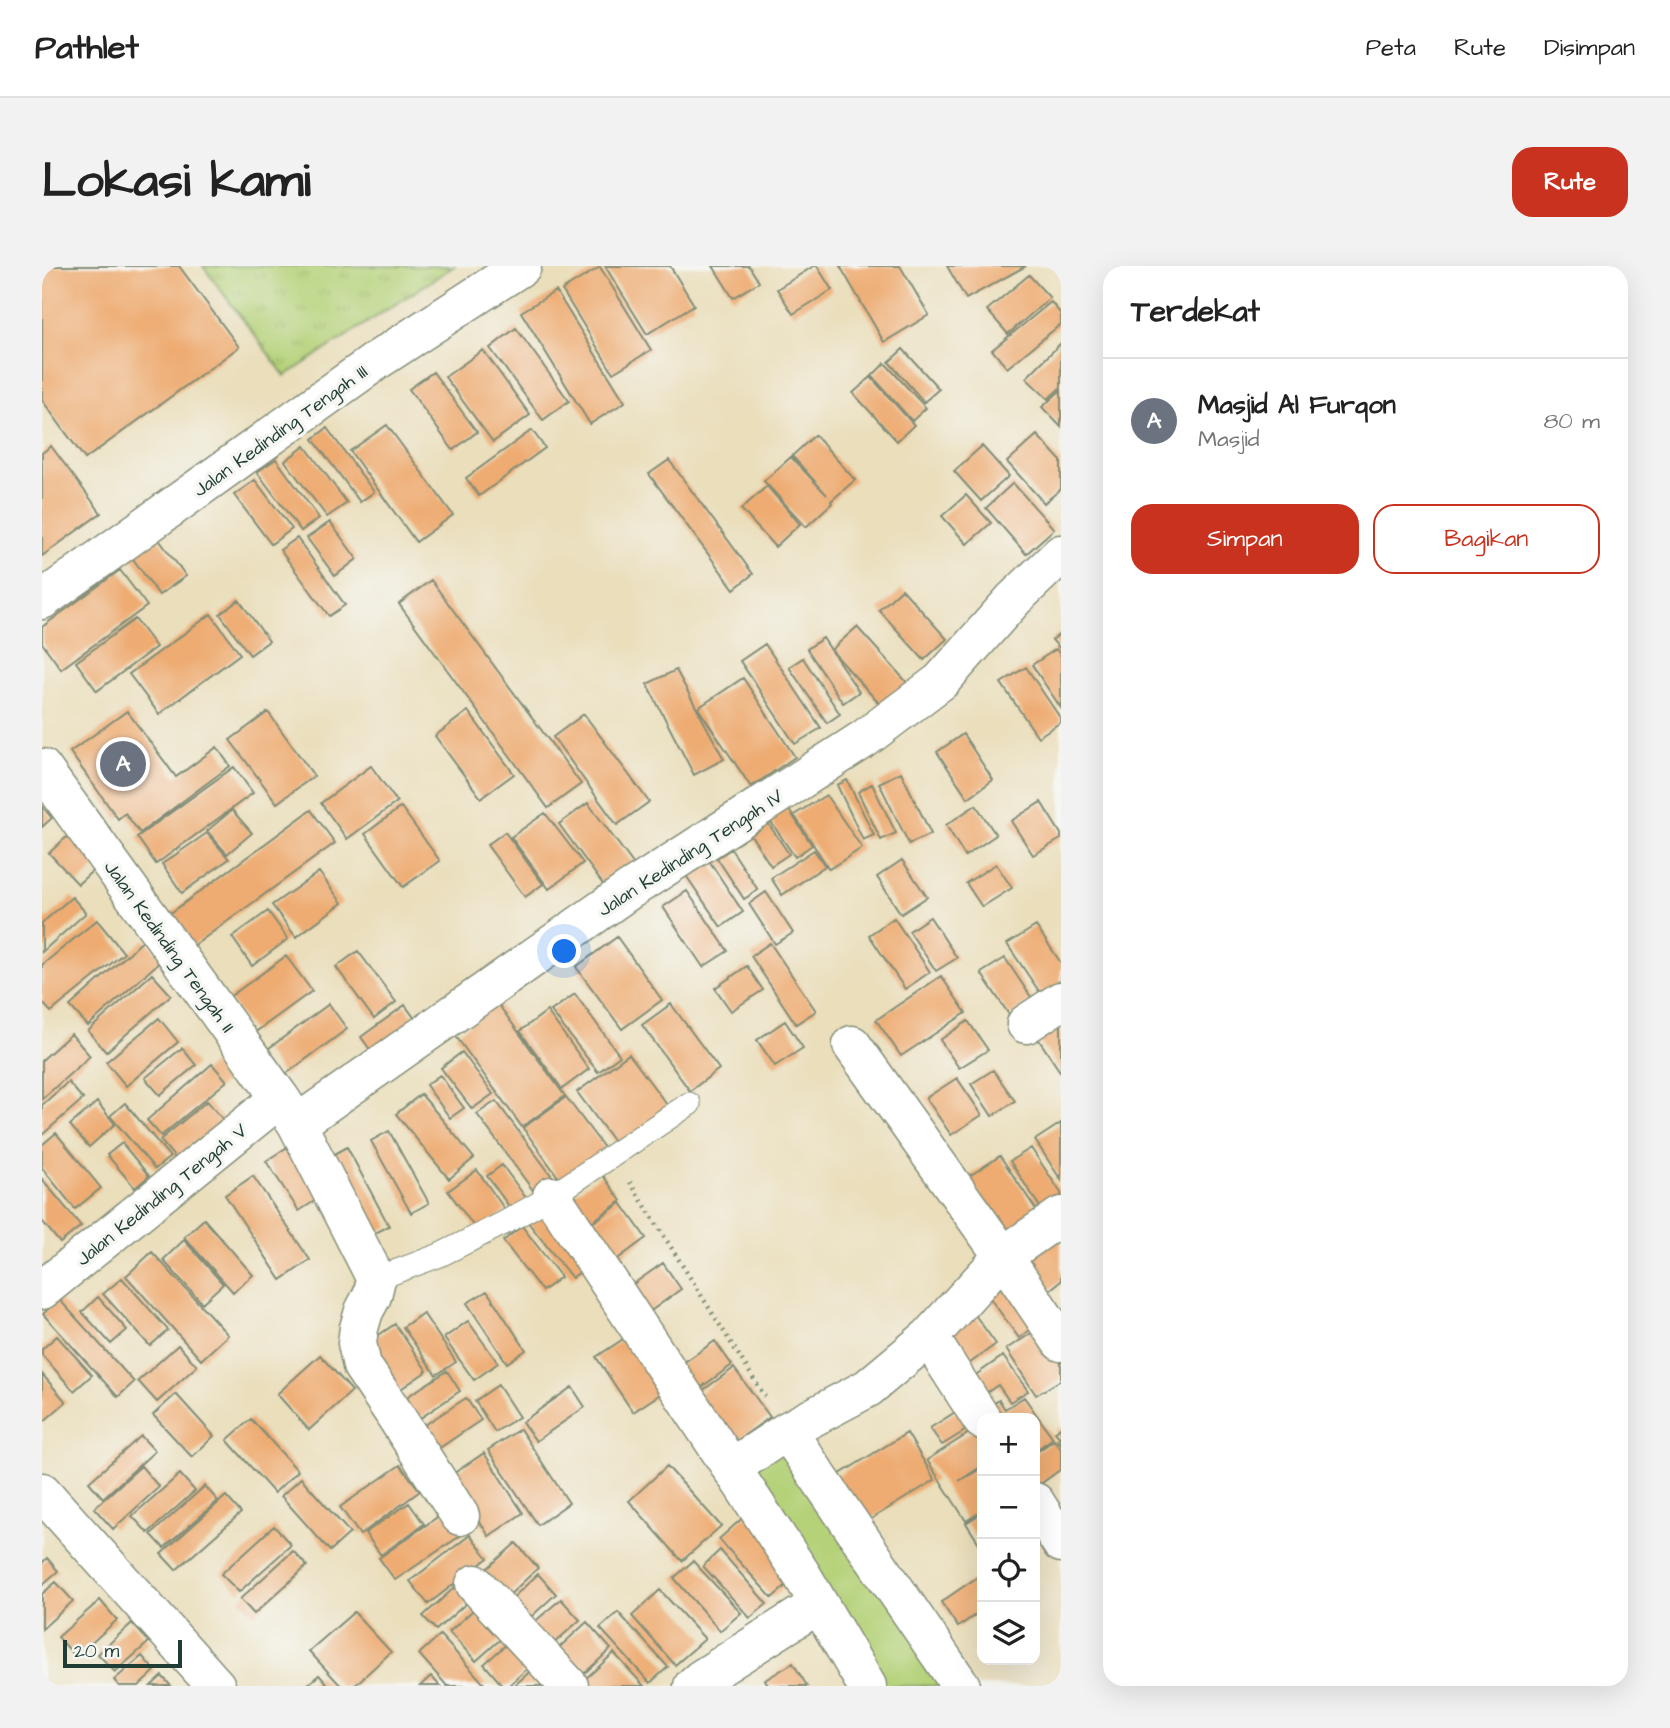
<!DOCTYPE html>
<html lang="id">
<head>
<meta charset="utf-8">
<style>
	body { margin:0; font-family:"Architects Daughter",sans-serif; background:#f2f2f2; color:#222 }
	.controls { position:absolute; right:21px; bottom:21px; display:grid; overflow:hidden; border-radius:14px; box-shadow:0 7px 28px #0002 }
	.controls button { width:63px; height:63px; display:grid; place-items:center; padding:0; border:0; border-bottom:2px solid #e0e0e0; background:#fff; color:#222; font:35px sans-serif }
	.scale { position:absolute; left:21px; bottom:18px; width:119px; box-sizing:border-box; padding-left:7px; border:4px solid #1f3d34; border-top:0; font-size:19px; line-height:24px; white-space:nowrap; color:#1f3d34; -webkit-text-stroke:5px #f6f6f2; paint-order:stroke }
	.you { position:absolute; left:523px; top:686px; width:24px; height:24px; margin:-18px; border:5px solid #fff; border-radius:50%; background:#1a73e8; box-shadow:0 0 0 10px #1a73e833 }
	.badge { display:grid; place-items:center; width:46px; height:46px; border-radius:50%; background:#c8321e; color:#fff; font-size:23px; font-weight:700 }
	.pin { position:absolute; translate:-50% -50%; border:4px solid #fff; box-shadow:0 2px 7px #0006 }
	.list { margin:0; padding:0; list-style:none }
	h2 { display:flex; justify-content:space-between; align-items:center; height:91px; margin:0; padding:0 28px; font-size:30px }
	h2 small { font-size:23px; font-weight:400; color:#767676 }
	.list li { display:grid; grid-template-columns:46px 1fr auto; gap:21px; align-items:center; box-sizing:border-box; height:126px; padding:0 28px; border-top:2px solid #e0e0e0 }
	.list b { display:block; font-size:26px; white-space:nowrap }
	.list p { margin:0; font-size:23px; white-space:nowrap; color:#767676 }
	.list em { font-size:23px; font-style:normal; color:#767676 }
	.actions { display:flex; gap:14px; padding:21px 28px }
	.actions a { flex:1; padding:16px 0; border:2px solid #c8321e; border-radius:21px; text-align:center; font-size:24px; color:#c8321e }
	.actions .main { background:#c8321e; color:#fff }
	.icon { flex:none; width:38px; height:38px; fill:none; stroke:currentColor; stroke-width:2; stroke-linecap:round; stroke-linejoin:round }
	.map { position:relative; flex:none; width:1019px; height:1420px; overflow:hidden; border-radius:21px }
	header { display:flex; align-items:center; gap:42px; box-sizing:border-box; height:98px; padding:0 35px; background:#fff; border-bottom:2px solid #e0e0e0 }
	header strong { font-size:33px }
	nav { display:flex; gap:38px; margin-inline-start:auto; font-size:24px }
	.intro { display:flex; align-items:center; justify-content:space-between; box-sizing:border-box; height:168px; padding:0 42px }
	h1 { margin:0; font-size:49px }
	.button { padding:18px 32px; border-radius:21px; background:#c8321e; color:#fff; font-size:24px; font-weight:700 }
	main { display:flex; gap:42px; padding:0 42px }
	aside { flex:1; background:#fff; border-radius:21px; box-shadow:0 7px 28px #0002 }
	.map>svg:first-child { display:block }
	.grass { fill:url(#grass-tufts); stroke:#6a8856; stroke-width:2 }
	.park { fill:#b5d279; stroke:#6a8856; stroke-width:2 }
	.building { fill:#eeac72 }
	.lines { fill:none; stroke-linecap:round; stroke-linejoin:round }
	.lane-casing { stroke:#848e78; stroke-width:25 }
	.street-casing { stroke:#848e78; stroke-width:41 }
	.path { stroke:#848e78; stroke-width:4.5; stroke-dasharray:2 5; stroke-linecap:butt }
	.lane { stroke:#fff; stroke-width:23 }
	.street { stroke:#fff; stroke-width:38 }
	.labels { text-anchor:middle; stroke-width:7; stroke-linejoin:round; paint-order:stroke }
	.street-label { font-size:19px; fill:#1f3d34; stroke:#f6f6f2 }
</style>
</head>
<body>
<header>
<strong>Pathlet</strong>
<nav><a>Peta</a><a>Rute</a><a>Disimpan</a></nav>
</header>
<div class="intro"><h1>Lokasi kami</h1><a class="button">Rute</a></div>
<main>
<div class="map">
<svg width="1019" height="1420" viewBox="0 0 1019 1420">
	<defs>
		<pattern id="grass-tufts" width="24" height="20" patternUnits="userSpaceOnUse" patternTransform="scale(1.75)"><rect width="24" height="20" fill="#b5d279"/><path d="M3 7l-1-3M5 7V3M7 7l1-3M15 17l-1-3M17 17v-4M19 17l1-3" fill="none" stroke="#9bb569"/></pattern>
	</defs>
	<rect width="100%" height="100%" fill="#f6f6f2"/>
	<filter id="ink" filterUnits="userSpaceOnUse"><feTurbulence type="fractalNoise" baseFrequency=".0143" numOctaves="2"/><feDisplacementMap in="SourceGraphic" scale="14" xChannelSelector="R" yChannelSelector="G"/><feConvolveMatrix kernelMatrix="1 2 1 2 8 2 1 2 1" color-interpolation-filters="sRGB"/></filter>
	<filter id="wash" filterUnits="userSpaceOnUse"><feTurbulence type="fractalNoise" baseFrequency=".00686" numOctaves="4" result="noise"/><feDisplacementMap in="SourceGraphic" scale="28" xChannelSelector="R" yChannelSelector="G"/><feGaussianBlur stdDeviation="1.57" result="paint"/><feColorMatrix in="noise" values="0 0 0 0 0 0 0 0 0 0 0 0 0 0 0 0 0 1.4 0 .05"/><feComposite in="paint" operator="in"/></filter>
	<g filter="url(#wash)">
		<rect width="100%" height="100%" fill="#eadebb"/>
		<!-- grass -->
		<path class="grass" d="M161,0H412L243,110Z"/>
		<!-- park -->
		<path class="park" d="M749,1178L906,1420H832L697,1206Z"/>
		<g id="blocks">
			<!-- building -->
			<path class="building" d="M0,0H137L197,81L43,193L0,134Z
				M563,0H628L652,39L605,68Z
				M671,0H707L717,16L691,32Z
				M772,0H775L790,24L751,48L735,23Z
				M798,0H858L887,49L842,76Z
				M905,0H984L924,33Z
				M558,1L609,84L571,107L520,24Z
				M987,9L1008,32L966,68L945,44Z
				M514,25L583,136L548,158L479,46Z
				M1009,36L1019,48V58L965,102L950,84Z
				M474,62L527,135L501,154L448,82Z
				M1019,77V121L1006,133L984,112Z
				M861,83L897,123L882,136L847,96Z
				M441,84L488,149L451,176L403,111Z
				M843,97L884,142L870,155L830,110Z
				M391,106L435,166L411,184L367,123Z
				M829,111L872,159L855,175L811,127Z
				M1019,124V161L1000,141Z
				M345,159L411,249L374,276L308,185Z
				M285,162L332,226L318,236L271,173Z
				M490,164L503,182L437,230L424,212Z
				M773,169L813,214L789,235L790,237L764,261L722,215L749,191L785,229L750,190Z
				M995,169L1019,195V223L1002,237L965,196Z
				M9,180L59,247L0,290V187Z
				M263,180L305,237L285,251L243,195Z
				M940,180L967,210L939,235L912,205Z
				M234,193L277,252L259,265L215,206Z
				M627,194L711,308L692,323L607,208Z
				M213,214L250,263L229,278L192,229Z
				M971,217L1012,263L984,288L944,242Z
				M725,220L758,258L733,281L699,243Z
				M924,229L949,257L925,278L900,250Z
				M288,256L315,293L293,310L265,272Z
				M115,271L144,310L117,329L89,290Z
				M255,272L303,339L287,350L238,284Z
				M78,304L105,340L19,403L0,377V361Z
				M389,314L539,518L506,542L357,338Z
				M860,323L905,373L882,394L837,344Z
				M197,334L227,375L208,389L178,348Z
				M169,348L198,388L117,448L87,408Z
				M93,353L114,381L55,425L34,396Z
				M815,361L870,422L844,445L789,384Z
				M1019,367V384L1010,374Z
				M781,372L817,426L801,437L765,383Z
				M723,378L779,462L753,478L698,395Z
				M1014,383L1019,390V442L990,399Z
				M761,392L798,448L785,457L747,401Z
				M984,401L1019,453V456L996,471L959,417Z
				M634,404L682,493L652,509L605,418Z
				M701,412L753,491L709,521L656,442Z
				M85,445L134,511L175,481L188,500L98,567L83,547L76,553L28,486Z
				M426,445L472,508L439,532L393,470Z
				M226,446L272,510L235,537L188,474Z
				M542,448L607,536L575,559L511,471Z
				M921,468L951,514L926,532L895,486Z
				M329,500L355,536L305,573L279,537Z
				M192,501L211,527L114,598L95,571Z
				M859,506L889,568L867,578L837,517Z
				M805,514L832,569L821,574L795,519Z
				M830,518L854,567L839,574L816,526Z
				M784,529L820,582L787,603L752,549Z
				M999,536L1019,568V573L991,589L969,555Z
				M546,537L592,599L563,621L517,558Z
				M934,539L954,569L923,590L904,559Z
				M0,540L10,552L0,561Z
				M359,541L398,595L361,621L323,568Z
				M745,541L770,579L753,591L727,553Z
				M190,544L210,567L185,588L165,565Z
				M269,544L293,577L150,681L126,649Z
				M503,547L541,597L507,623L469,571Z
				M724,554L747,588L729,600L707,566Z
				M30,566L58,598L36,618L7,587Z
				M463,566L501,618L483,631L445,579Z
				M165,567L187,593L140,627L120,598Z
				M689,583L716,624L702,633L675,592Z
				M772,584L783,600L740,629L729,612Z
				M664,590L701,646L679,661L641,605Z
				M860,594L885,631L859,648L835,611Z
				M954,598L970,622L940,641L924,617Z
				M277,606L300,637L254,671L230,639Z
				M645,625L686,685L661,701L621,641Z
				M724,626L751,667L733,678L707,638Z
				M30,631L44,647L0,686V657Z
				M226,645L246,673L210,700L190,671Z
				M888,651L915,692L894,705L867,665Z
				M852,652L888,706L863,723L827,669Z
				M55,654L82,687L9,746L0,736V699Z
				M994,660L1019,697V724L1003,734L965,678Z
				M575,671L620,734L580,763L534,701Z
				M103,673L121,693L46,760L28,740Z
				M728,677L774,745L754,758L709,690Z
				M316,685L354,736L332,753L294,701Z
				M244,690L270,725L212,767L186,732Z
				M963,692L991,734L968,750L939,707Z
				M705,700L721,724L689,745L673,722Z
				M110,708L129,729L64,786L46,765Z
				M899,710L924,747L859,790L834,754Z
				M533,728L578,790L556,806L509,745Z
				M287,738L305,763L241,810L223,785Z
				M456,738L523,830L480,861L413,769Z
				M629,738L677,803L648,825L600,759Z
				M363,739L381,764L337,796L319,771Z
				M505,745L547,803L520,823L478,765Z
				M1019,751V807L993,768Z
				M117,752L136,776L84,820L64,796Z
				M743,755L761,782L733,800L715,774Z
				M926,755L946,784L917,802L898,774Z
				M29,768L48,790L0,833V794Z
				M140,782L154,799L118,829L103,812Z
				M420,786L451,828L430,843L399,802Z
				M587,788L628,843L576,881L535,826Z
				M170,798L185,815L119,870L105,854Z
				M951,804L973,835L950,850L929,818Z
				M398,809L422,842L408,852L384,819Z
				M915,812L940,849L909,869L884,832Z
				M26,816L41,833L0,869V839Z
				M379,828L432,892L407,913L354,848Z
				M524,831L566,887L522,919L481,862Z
				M165,835L184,857L137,897L118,874Z
				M454,835L512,913L493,927L435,848Z
				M55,836L73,858L47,881L28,859Z
				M83,837L128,891L113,903L68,850Z
				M1019,857V914L993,874Z
				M347,865L387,937L369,947L329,875Z
				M14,867L59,922L33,943L0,902V879Z
				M80,877L107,910L93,922L65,889Z
				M250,878L282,929L257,945L224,895Z
				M305,881L347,960L322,973L280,895Z
				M989,882L1019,927V931L1000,944L968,895Z
				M958,890L997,948L964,969L926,911Z
				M460,899L487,936L472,947L445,910Z
				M435,904L464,945L436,966L406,925Z
				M560,908L579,935L544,960L524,933Z
				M211,910L268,994L239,1014L183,929Z
				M0,913L39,960L18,977L0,955Z
				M579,937L604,972L566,1000L540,964Z
				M504,940L549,997L530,1012L485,955Z
				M162,953L211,1009L191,1026L142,971Z
				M480,960L519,1011L500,1025L461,975Z
				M1019,966V1015L1005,1026L981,995Z
				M142,974L181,1018L160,1037L121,994Z
				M110,986L186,1069L159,1094L84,1010Z
				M621,997L639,1023L599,1052L580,1026Z
				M80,1012L126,1064L108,1080L61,1028Z
				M967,1012L1000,1055L977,1072L945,1028Z
				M445,1025L484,1084L465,1097L425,1037Z
				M56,1031L85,1064L69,1078L40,1046Z
				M17,1033L92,1116L76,1131L1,1048Z
				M381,1047L414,1096L394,1109L361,1061Z
				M933,1049L954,1078L924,1100L903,1071Z
				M426,1055L456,1097L432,1114L402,1072Z
				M353,1058L385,1105L357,1124L325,1077Z
				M1001,1060L1019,1087V1114L994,1129L964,1083Z
				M592,1066L629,1121L591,1146L554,1091Z
				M15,1070L50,1109L32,1125L0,1089V1083Z
				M673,1075L690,1099L654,1125L637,1100Z
				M136,1079L155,1100L115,1136L96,1115Z
				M278,1089L310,1125L267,1164L235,1128Z
				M961,1090L986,1125L968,1136L956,1119L940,1130L928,1113Z
				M692,1102L728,1151L689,1179L653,1130Z
				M405,1105L418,1125L374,1155L360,1134Z
				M0,1108L24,1136L0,1157Z
				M456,1119L477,1151L453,1166L433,1135Z
				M530,1121L543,1141L494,1175L480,1156Z
				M134,1128L172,1170L150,1191L111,1149Z
				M982,1131L1011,1172L993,1185V1152H944L940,1146L957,1134L963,1143Z
				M424,1132L439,1154L393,1185L378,1162Z
				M923,1140L934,1158L900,1179L888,1162Z
				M209,1153L256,1205L232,1227L185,1174Z
				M938,1160L940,1164V1200L917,1215L940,1202V1245L924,1255L885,1194Z
				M1019,1160V1178L1015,1174L1018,1172L1013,1166Z
				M478,1163L527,1237L496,1259L446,1184Z
				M865,1167L893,1214L814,1262L785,1216Z
				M99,1170L113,1185L61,1232L47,1216Z
				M1012,1174L1019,1183V1203L993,1222V1187Z
				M442,1187L481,1247L447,1270L408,1210Z
				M358,1199L378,1225L318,1269L298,1241Z
				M99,1200L117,1221L71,1263L52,1242Z
				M625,1200L679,1260L640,1295L587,1235Z
				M138,1208L153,1225L106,1267L90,1250Z
				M259,1212L308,1267L288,1285L239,1230Z
				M163,1220L176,1235L122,1282L109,1268Z
				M184,1230L199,1247L134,1304L119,1288Z
				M367,1237L382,1258L339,1289L323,1267Z
				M404,1245L421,1268L353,1314L337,1292Z
				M940,1247V1282L924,1257Z
				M705,1248L758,1307L730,1332L677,1273Z
				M232,1260L249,1279L197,1326L179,1308Z
				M428,1269L446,1292L386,1338L368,1315Z
				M474,1277L496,1302L462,1334L439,1308Z
				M678,1284L725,1338L708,1352L661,1300Z
				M251,1285L265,1300L212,1348L198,1333Z
				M5,1292L16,1305L0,1319V1297Z
				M651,1295L699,1347L678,1365L632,1312Z
				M496,1308L514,1328L480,1359L463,1339Z
				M940,1308V1344L916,1361L899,1336Z
				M423,1312L436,1327L394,1364L381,1350Z
				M14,1316L31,1335L0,1363V1328Z
				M618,1324L663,1373L633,1399L590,1350Z
				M519,1333L538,1354L501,1387L482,1365Z
				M58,1334L75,1354L34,1391L16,1371Z
				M441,1335L468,1365L434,1395L407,1366Z
				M312,1346L349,1386L312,1420H299L267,1385Z
				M576,1346L626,1401L608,1417L558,1362Z
				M545,1356L569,1383L535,1414L511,1387Z
				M90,1357L107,1376L73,1406L56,1388Z
				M398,1369L444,1420H405L377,1388Z
				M474,1370L495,1394L466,1420H461L442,1398Z
				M572,1387L602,1420H546L541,1415Z
				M100,1390L113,1405L97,1420H77L72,1414Z
				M751,1397L765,1420H727L723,1414Z
				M496,1398L516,1420H472Z
				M277,1409L287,1420H264Z
				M120,1410L129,1420H109Z
				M389,1410L398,1420H378Z"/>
		</g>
	</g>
	<g filter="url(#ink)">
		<use href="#blocks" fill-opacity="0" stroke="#848e78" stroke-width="2"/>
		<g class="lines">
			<!-- lane casing -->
			<g class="lane-casing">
				<path id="lane" d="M334,1013L398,989L462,957L510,930L647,838"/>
			</g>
			<!-- street casing -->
			<g class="street-casing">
				<path id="street" d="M0,334L337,93L480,0
					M0,502L238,832L255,858L334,1013L330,1030L322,1045L317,1062L315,1077L320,1100L349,1143L418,1250
					M984,758L1019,735
					M810,779L961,990L1019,1076
					M255,858L586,625L822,473L899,415L972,333L1019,288
					M510,930L760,1309L825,1420
					M0,1024L238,832
					M887,1071L940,1154
					M745,1165L919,1420
					M689,1202L745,1165L826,1122L887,1071L961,990L1019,950
					M0,1226L174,1420
					M993,1236L1019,1277
					M433,1318L527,1420
					M651,1420L659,1413L777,1338"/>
			</g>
			<!-- path -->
			<path class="path" d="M588,916L723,1131"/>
			<!-- lane -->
			<use href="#lane" class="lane"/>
			<!-- street -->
			<use href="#street" class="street"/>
		</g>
	</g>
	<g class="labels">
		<!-- street labels -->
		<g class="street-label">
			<text transform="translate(238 164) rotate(-36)" y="7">Jalan Kedinding Tengah III</text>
			<text transform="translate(648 586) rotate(-33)" y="7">Jalan Kedinding Tengah IV</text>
			<text transform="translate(128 680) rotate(54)" y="7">Jalan Kedinding Tengah II</text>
			<text transform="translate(119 928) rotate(-39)" y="7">Jalan Kedinding Tengah V</text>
		</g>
	</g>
</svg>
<div class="controls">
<button>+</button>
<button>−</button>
<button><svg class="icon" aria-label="locate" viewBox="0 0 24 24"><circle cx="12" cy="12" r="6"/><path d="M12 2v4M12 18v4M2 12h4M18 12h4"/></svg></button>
<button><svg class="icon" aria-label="layers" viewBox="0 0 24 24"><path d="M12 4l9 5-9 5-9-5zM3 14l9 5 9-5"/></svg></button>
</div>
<div class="scale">20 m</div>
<div class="you"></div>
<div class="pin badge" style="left:81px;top:498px;background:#6b7280">A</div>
</div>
<aside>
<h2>Terdekat<small></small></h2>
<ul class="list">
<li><span class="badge" style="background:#6b7280">A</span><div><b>Masjid Al Furqon</b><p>Masjid</p></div><em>80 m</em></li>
</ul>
<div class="actions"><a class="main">Simpan</a><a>Bagikan</a></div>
</aside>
</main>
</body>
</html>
